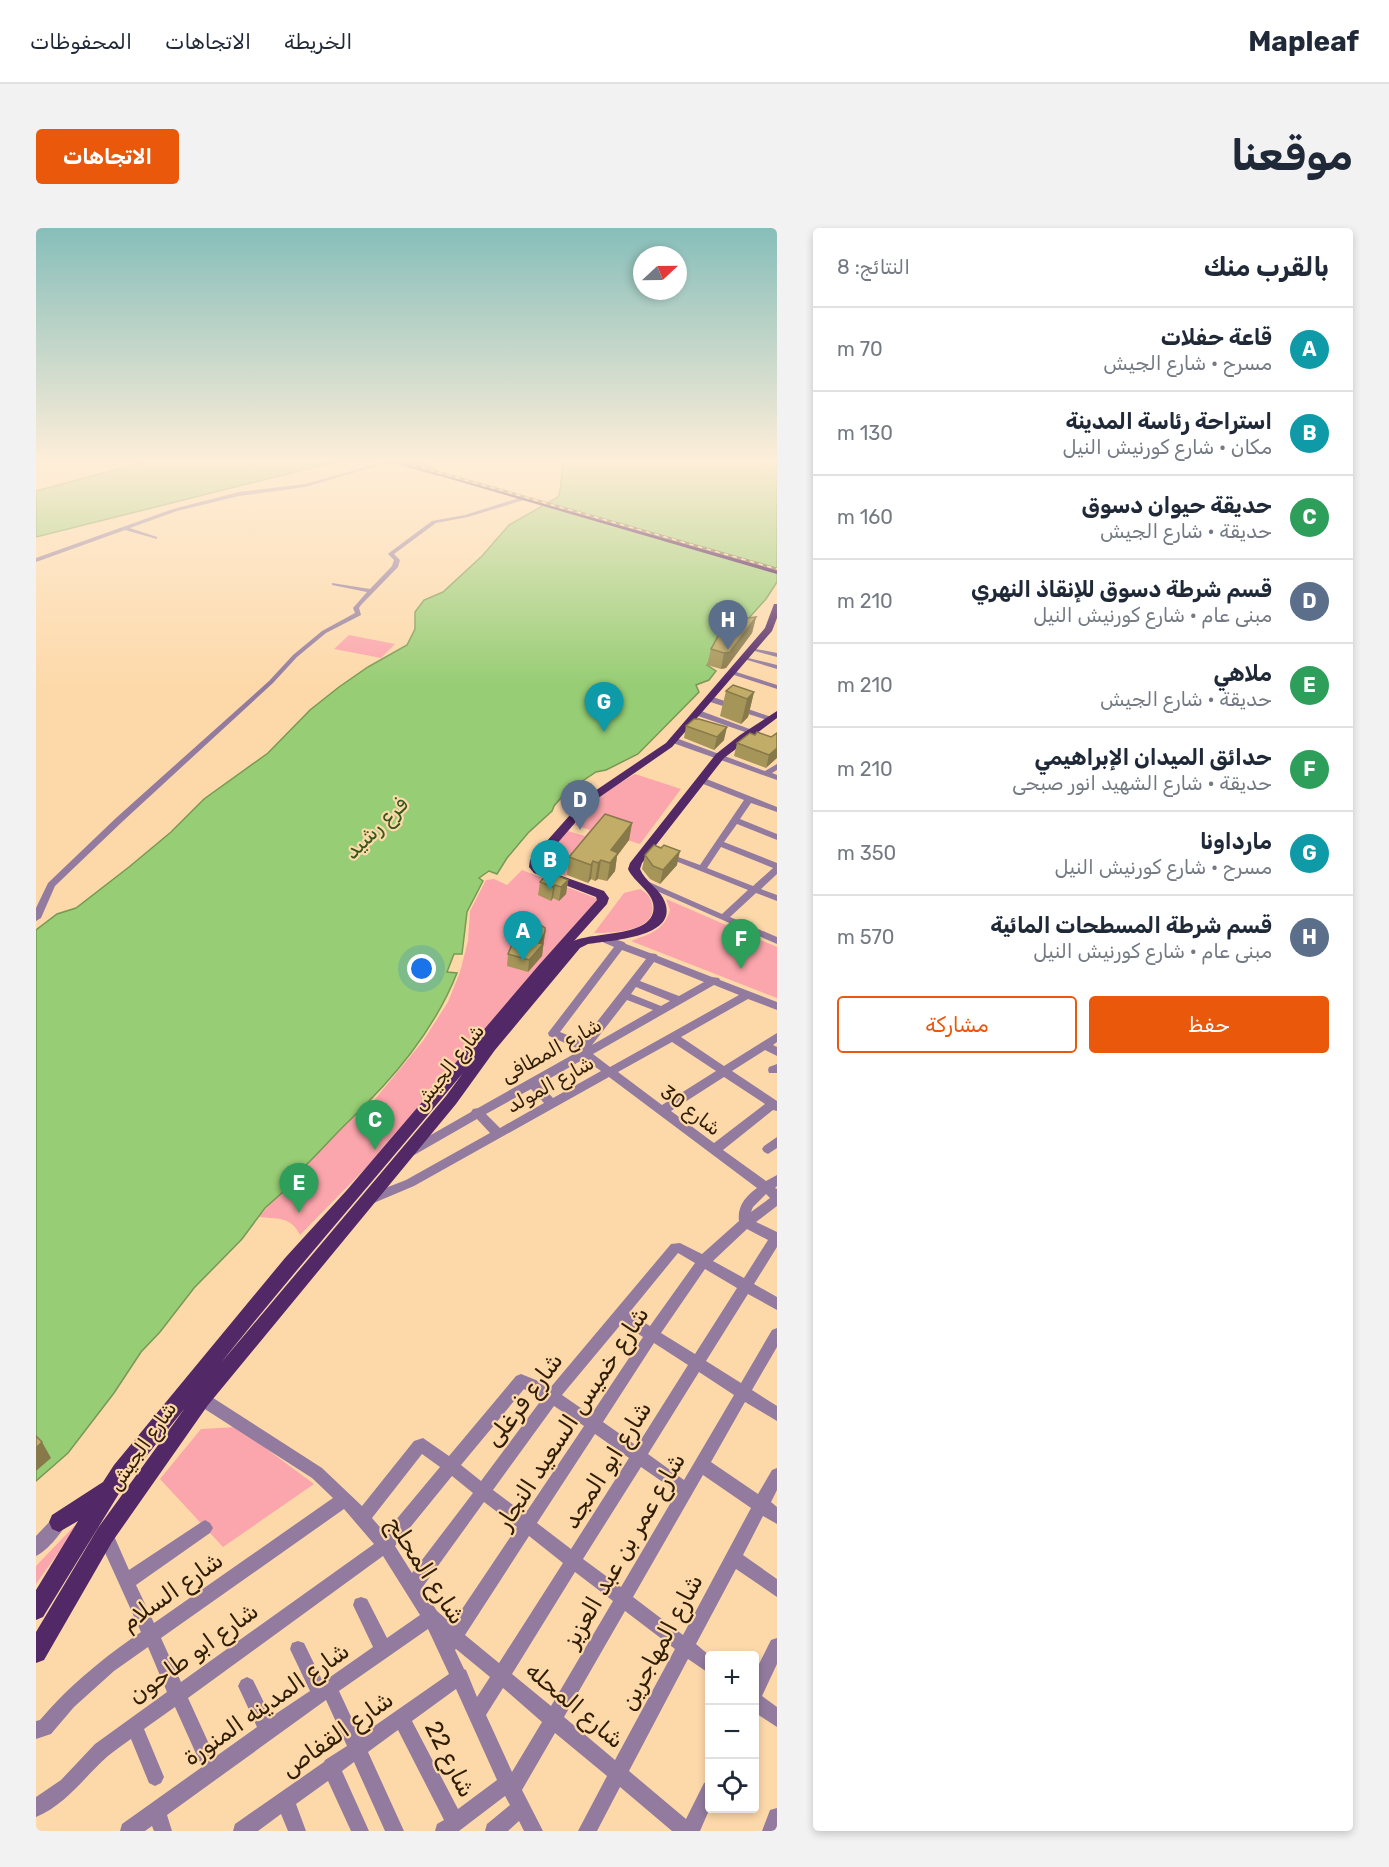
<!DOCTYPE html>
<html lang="ar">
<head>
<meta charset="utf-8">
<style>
	body { margin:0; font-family:Rubik,Vazirmatn,sans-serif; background:#f2f2f3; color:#1f2937; direction:rtl }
	.controls { position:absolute; right:18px; bottom:18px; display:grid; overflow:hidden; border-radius:6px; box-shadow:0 3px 9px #0003 }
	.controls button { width:54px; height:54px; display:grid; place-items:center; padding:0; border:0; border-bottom:2px solid #e0e1e3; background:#fff; color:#1f2937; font:30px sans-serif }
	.compass { position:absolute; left:597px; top:18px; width:54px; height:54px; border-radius:50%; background:#fff; box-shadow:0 3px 9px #0003; rotate:68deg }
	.you { position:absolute; left:386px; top:741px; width:21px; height:21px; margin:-15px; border:4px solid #fff; border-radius:50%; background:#1a73e8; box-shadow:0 0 0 9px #1a73e833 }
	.badge { display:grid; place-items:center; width:39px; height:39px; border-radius:50%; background:#ea580c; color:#fff; font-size:20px; font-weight:700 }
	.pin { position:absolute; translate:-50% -50px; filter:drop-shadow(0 2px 3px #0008) }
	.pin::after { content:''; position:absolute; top:32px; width:21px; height:18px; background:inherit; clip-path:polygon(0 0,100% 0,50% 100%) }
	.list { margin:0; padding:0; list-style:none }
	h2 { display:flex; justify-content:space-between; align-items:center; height:78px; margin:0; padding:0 24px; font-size:26px }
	h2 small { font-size:20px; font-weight:400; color:#747a83 }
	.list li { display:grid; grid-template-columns:39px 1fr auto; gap:18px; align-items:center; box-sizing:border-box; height:84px; padding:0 24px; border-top:2px solid #e0e1e3 }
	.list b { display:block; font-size:22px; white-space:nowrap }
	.list p { margin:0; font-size:20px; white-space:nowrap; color:#747a83 }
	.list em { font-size:20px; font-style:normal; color:#747a83 }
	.actions { display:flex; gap:12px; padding:18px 24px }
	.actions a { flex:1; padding:14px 0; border:2px solid #ea580c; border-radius:6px; text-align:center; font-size:21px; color:#ea580c }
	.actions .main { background:#ea580c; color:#fff }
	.icon { flex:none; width:33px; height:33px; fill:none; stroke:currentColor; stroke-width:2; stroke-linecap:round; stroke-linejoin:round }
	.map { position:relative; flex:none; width:741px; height:1603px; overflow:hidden; direction:ltr; border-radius:6px }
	header { display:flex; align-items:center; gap:36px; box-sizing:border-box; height:84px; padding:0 30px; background:#fff; border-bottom:2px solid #e0e1e3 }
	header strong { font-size:28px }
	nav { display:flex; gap:33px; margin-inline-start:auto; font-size:21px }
	.intro { display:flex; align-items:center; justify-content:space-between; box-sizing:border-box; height:144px; padding:0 36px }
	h1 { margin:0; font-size:42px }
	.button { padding:15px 27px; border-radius:6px; background:#ea580c; color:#fff; font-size:21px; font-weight:700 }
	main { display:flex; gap:36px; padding:0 36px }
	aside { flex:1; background:#fff; border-radius:6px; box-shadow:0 3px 9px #0003 }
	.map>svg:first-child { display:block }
	.green { fill:#fba5ac }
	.water { fill:#97cd74; stroke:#789853; stroke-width:1.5 }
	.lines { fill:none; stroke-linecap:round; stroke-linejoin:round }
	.minor { fill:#937b9f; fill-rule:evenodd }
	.major { fill:#532867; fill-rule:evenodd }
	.highway { fill:#3c0151; fill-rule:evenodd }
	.rail-casing { stroke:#816947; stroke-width:3 }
	.rail { stroke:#fdd9aa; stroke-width:1.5; stroke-dasharray:4.5; stroke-linecap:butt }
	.wall { fill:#a69559 }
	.shaded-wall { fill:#877949 }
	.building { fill:#c1ad68; stroke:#877949; stroke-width:1.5 }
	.labels { text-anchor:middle; stroke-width:4.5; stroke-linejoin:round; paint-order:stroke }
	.street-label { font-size:20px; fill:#2f1e05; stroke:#fdd9aa }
	.water-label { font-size:21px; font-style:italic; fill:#35571b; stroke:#fdd9aa }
	.near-street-label { font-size:24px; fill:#2f1e05; stroke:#fdd9aa }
</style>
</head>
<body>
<header>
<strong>Mapleaf</strong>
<nav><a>الخريطة</a><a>الاتجاهات</a><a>المحفوظات</a></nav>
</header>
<div class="intro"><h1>موقعنا</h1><a class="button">الاتجاهات</a></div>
<main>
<aside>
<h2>بالقرب منك<small>النتائج: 8</small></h2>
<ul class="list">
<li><span class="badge" style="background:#0f9aa8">A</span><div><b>قاعة حفلات</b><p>مسرح · شارع الجيش</p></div><em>70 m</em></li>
<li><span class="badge" style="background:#0f9aa8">B</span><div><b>استراحة رئاسة المدينة</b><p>مكان · شارع كورنيش النيل</p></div><em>130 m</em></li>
<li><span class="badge" style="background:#2e9e5b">C</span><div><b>حديقة حيوان دسوق</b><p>حديقة · شارع الجيش</p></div><em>160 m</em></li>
<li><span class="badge" style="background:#5c6f8a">D</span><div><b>قسم شرطة دسوق للإنقاذ النهري</b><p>مبنى عام · شارع كورنيش النيل</p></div><em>210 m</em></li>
<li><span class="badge" style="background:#2e9e5b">E</span><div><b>ملاهي</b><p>حديقة · شارع الجيش</p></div><em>210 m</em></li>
<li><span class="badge" style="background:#2e9e5b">F</span><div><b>حدائق الميدان الإبراهيمي</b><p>حديقة · شارع الشهيد انور صبحى</p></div><em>210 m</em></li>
<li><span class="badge" style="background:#0f9aa8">G</span><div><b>مارداونا</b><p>مسرح · شارع كورنيش النيل</p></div><em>350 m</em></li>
<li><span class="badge" style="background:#5c6f8a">H</span><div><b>قسم شرطة المسطحات المائية</b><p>مبنى عام · شارع كورنيش النيل</p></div><em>570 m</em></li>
</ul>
<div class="actions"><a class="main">حفظ</a><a>مشاركة</a></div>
</aside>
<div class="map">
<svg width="741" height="1603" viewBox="0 0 741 1603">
	<rect width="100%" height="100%" fill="#fdd9aa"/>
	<!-- green -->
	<path class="green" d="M313,407L359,416L345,430L298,421Z
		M599,546L645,561L604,616L566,604L530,648L509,640L504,634L532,603L549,608L554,602L539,597C551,575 577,559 599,546Z
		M486,642L562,671L458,790L365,904L264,1007C255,988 241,991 223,989L257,949L312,894L335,876L387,813L412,774L424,744L432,713L434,683L450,652L458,651L471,657Z
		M604,661C610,664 615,669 616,676C622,704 576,705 558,705L588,665Z
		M630,671L741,719V770L595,713C613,706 628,703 634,682Z
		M201,1199L278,1256L187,1319L124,1251L165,1201Z
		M49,1287L0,1356V1338Z"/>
	<!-- water -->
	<path class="water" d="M116,232H307L0,309V263Z
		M530,232H741V354L730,371L671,437L680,443L673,452L660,457L663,464L602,526L570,542L560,544L530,564L518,578L516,583L492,605L471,630L461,646L453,643L443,650L447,653L431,684L426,726H418L411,744L421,745C398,803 357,851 313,893C293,912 277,932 257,949L248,963L229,980L206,1011L158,1060L124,1104L105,1124L78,1165L32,1225L0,1253V702L21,686L40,680L93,639L135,604L168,571L232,525L274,482L303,459L332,439L371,417L379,401V384L388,372L407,364L446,328L473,297L522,269C528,257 522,245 530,232Z"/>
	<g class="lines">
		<!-- minor -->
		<path class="minor" d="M10,232V233L0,235V233Z
			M370,232C381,232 394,234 401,242L397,243L393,239Z
			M348,234H357L404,247L402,248L357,236H348L269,259L203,268L141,283L94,300L121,309V311L89,302L0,334V330L137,281L203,264L269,256Z
			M486,269L488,272L432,289L400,295L358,326L364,332L362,339L325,377L323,380L325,387L290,405L261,429L237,455L86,594L19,658L5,690L0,693V680L12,655L80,590L233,453L257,427L286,403L319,385L317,380L331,364L296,357V355L334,361L356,338L358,332L352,326L353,325L396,293L429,287Z
			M715,420L741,425V429L715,422Z
			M708,429L741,437V441L708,431Z
			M697,443L741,457V461L695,446V444Z
			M671,469H677L738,490L731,492L671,473Z
			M659,483H665L719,503L712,505L659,487Z
			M634,510H640L729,543L741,536V542L736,545L741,547V552L634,514Z
			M662,550H668L741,579V584L715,575L704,591L741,606V612L701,596L688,614L741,635V646L725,661L741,667V673L720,665L694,689L741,709V716L605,656L610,653L613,654L686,686L712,662L627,628L628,626H634L664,637L708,572L662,554ZM685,619L737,640L717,658L671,640Z
			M565,707L588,714L590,716L614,725L620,726L622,728L676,749L683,750L684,752L741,774V782L712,771L645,809L688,838L741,805V814L737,817L741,819V828L729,822L696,843L741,873V883L737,882L687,922L730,953L741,947V958L739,960L741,961V978L720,994L741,1004V1019L718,1056L741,1069V1082L712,1066L670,1133L705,1155L736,1102L741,1100V1119L716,1162L741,1178V1193L709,1174L675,1234L722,1266L736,1242L741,1240V1262L735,1274L741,1279V1296L727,1288L707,1327L741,1351V1369L700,1341L660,1416L674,1428V1446L652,1431L593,1543L650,1591L668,1555L674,1552V1580L664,1603H636L584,1559L561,1603H542L571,1548L519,1505L486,1562L507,1603H488L483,1593L472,1603H449L451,1596L474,1577L469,1568L423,1603H399L401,1596L408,1592L362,1502L332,1524L368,1603H349L318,1534L306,1543L333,1603H315L292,1553L260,1576L270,1603H252L245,1586L222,1603H197L199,1596L288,1534L289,1532L311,1518L290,1472L131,1587L136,1603H118L116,1598L109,1603H84L86,1596L166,1539L139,1479L108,1501L128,1549L125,1555L119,1558L113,1555L95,1511C87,1517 79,1522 72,1528C48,1549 31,1576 0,1589V1569L25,1552L59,1516L131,1464L112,1419L78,1443L38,1479L15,1506L0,1511V1493L4,1492C35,1456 66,1431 105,1404L61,1307L63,1301L69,1299L75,1301L93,1342L164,1295L169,1292L174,1295L177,1300L174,1305L100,1357L118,1395L297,1270L276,1250L161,1176L159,1171L161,1166L166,1164L171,1166L286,1240L326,1278L378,1213L387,1210L413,1228L480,1148L485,1146L500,1152L514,1160L635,1016L644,1015L666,1026L703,993C701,978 710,968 721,960L573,849L378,958L333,977L329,976L327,972L329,968L370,952L454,905L441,891L380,926L376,928L372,926L370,923L372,920L435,884L437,881L442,880L545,822L513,808L512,805L578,719L562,712L560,710ZM586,722L610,731L546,813L524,804ZM618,734L668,754L643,768L604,753ZM678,757L703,767L574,839L557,826ZM600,759L634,773L625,778L595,766ZM591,772L617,782L556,817ZM636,814L680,843L626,877L582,844ZM548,831L565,843L517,870L504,856ZM688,849L729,876L678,915L635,883ZM495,861L508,875L464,900L450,886ZM730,966L734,970L715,984L717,979ZM711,1001L732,1012L708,1050L677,1033ZM642,1025L659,1035L614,1098L593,1085ZM669,1041L701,1060L659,1126L625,1105ZM586,1095L607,1109L555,1187L526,1167ZM618,1115L652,1137L601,1218L567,1194ZM663,1144L698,1167L648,1252L612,1226ZM488,1161L506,1171L445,1253L425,1237ZM518,1178L548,1198L489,1286L457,1262ZM559,1206L593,1230L535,1321L501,1295ZM386,1226L404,1239L349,1305L336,1290ZM605,1239L641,1264L585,1359L547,1331ZM667,1247L715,1280L647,1407L597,1369ZM416,1248L437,1265L376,1345L359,1318ZM448,1274L481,1299L416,1396L401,1383L386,1360ZM308,1281L338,1316L145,1454L125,1410ZM493,1308L527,1335L463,1435L429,1407ZM347,1328L384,1387L351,1410L331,1371L325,1369L319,1371L317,1377L337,1419L287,1454L268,1415L262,1413L256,1415L254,1421L274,1463L235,1489L217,1452L211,1449L205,1452L202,1458L221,1499L179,1529L152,1470ZM539,1344L577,1373L515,1478L476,1446ZM589,1383L639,1421L579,1532L528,1489ZM392,1401L413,1446L324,1508L303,1463ZM420,1421L454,1449L441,1469L430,1442L428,1441L419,1422ZM467,1460L506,1494L476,1544L450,1487ZM420,1461L461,1552L422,1581L376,1493Z
			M741,836V845H733L732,842L733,839Z
			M741,909V920L732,926L728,924L726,921L728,918Z
			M23,1286L28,1289L31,1294C26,1305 11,1323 0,1328V1308L18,1289Z
			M741,1410V1436L726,1468L741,1479V1499L718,1484V1446L735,1412Z
			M741,1580V1603H726L734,1582Z"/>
		<!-- major -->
		<path class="major" d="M738,376H741V390L736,403L636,519L558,573L506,633V641L568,663L573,670L571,676L538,713C560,703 624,710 617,675C614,662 598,654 592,641L594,635L680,526L704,507L741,483V490L688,530L606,635L604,641C609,653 621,659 627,670C648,710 573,712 552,716L544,720L459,822L420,876L172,1177L76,1314L8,1432L0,1435V1404L62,1300L149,1180L92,1251L7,1389L0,1392V1362L42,1293L23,1304L16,1301L13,1294L16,1287L67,1254L78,1237L249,1030L311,962L503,737L561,672L560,669L498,645L493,639L494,632L550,569L630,515L729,400ZM427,845L410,868L184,1136C263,1037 347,942 427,845Z"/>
		<!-- highway -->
		<path class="highway" d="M349,232H361L741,340V346Z"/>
		<!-- rail casing -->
		<g class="rail-casing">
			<path id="rail" d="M359,232L741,341"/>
		</g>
		<!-- rail -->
		<use href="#rail" class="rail"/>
	</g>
	<!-- wall -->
	<path class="wall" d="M720,389L716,405L690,440L685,441L671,437L675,421Z
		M690,463L718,464L712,489L705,496L684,488Z
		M658,491L688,512L678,522L648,510L650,498Z
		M741,505L730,540L698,528L701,515L719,507L735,509Z
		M596,595L593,612L581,628L579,643L571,653L562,651L559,653L555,651L552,655L531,647L533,629Z
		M609,627L641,637L624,656L614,651L606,641Z
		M532,652L530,666L523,673L517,670L515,673L502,667L504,654Z
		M509,704L506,728L492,744L471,738L472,726L486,708Z"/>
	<!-- shaded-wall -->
	<path class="shaded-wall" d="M720,389L716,405L690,440L685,441L688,425Z
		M718,464L712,489L705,496L711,471Z
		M691,499L688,512L678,522L681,509Z
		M741,520V530L730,540L733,527Z
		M596,595L593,612L581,628L579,643L571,653L574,635L575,622Z
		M644,623L641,637L624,656L627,642Z
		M565,632L562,651L559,653L562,635Z
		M557,633L555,651L552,655L555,637Z
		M532,652L530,666L523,673L525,659Z
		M519,657L517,670L515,673L517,659Z
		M509,704L506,728L492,744L493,732Z
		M6,1214L15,1230L0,1243V1220Z"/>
	<!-- building -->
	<path class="building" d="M720,389L694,424L688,425L675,421L687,399L696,392Z
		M697,457L718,464L711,471L690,463Z
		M658,491H663L691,499L681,509L650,498Z
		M721,504L735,509L741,505V520L733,527L701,515L714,505L719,507Z
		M569,586L596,595L575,622L582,625L574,635L565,632L562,635L557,633L555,637L533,629Z
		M618,617L625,620L628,617L644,623L627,642L617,638L609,627Z
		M513,644L532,652L525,659L519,657L517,659L504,654Z
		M492,696H503L509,700V704L503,715L507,716L493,732L472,726L480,707L486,708L488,700Z
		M0,1208L6,1214L0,1220Z"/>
	<!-- sky -->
	<linearGradient id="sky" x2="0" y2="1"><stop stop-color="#87beba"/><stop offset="0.51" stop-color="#feeed9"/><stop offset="1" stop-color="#feeed9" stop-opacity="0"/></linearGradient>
	<rect width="741" height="457" fill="url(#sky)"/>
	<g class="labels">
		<!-- street labels -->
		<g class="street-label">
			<text transform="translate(515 822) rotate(-29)" y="7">شارع المطافى</text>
			<text transform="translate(412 839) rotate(-52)" y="7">شارع الجيش</text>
			<text transform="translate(514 856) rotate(-29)" y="7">شارع المولد</text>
			<text transform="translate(655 882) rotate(37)" y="7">شارع 30</text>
			<text transform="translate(106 1218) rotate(-55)" y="7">شارع الجيش</text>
		</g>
		<!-- water labels -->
		<g class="water-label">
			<text transform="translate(340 600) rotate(-44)" y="7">فرع رشيد</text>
		</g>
		<!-- near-street labels -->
		<g class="near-street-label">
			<text transform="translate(488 1172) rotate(-53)" y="8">شارع فرغلى</text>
			<text transform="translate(536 1190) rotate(-57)" y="8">شارع خميس السعيد النجار</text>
			<text transform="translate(571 1237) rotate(-58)" y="8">شارع ابو المجد</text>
			<text transform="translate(588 1322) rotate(-60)" y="8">شارع عمر بن عبد العزيز</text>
			<text transform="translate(390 1342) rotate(57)" y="8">شارع المحلج</text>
			<text transform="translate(136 1363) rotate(-35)" y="8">شارع السلام</text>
			<text transform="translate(625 1414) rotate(-62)" y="8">شارع المهاجرين</text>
			<text transform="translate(157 1425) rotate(-36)" y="8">شارع ابو طاحون</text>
			<text transform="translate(230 1476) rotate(-35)" y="8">شارع المدينه المنورة</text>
			<text transform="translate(539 1477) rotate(40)" y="8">شارع المحله</text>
			<text transform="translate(301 1506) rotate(-35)" y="8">شارع القفاص</text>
			<text transform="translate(414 1531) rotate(63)" y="8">شارع 22</text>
		</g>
	</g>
</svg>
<div class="controls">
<button>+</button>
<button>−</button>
<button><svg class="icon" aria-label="locate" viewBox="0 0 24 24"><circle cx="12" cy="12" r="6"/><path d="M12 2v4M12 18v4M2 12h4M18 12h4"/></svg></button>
</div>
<svg class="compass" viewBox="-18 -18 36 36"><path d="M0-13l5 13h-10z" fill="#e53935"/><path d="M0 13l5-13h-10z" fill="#747a83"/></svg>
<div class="you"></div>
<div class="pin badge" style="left:487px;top:733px;background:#0f9aa8">A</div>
<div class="pin badge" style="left:514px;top:662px;background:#0f9aa8">B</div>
<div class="pin badge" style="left:339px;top:922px;background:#2e9e5b">C</div>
<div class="pin badge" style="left:544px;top:602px;background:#5c6f8a">D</div>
<div class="pin badge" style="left:263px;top:985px;background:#2e9e5b">E</div>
<div class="pin badge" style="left:705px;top:741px;background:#2e9e5b">F</div>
<div class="pin badge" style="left:568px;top:504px;background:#0f9aa8">G</div>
<div class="pin badge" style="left:692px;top:422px;background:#5c6f8a">H</div>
</div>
</main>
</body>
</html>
